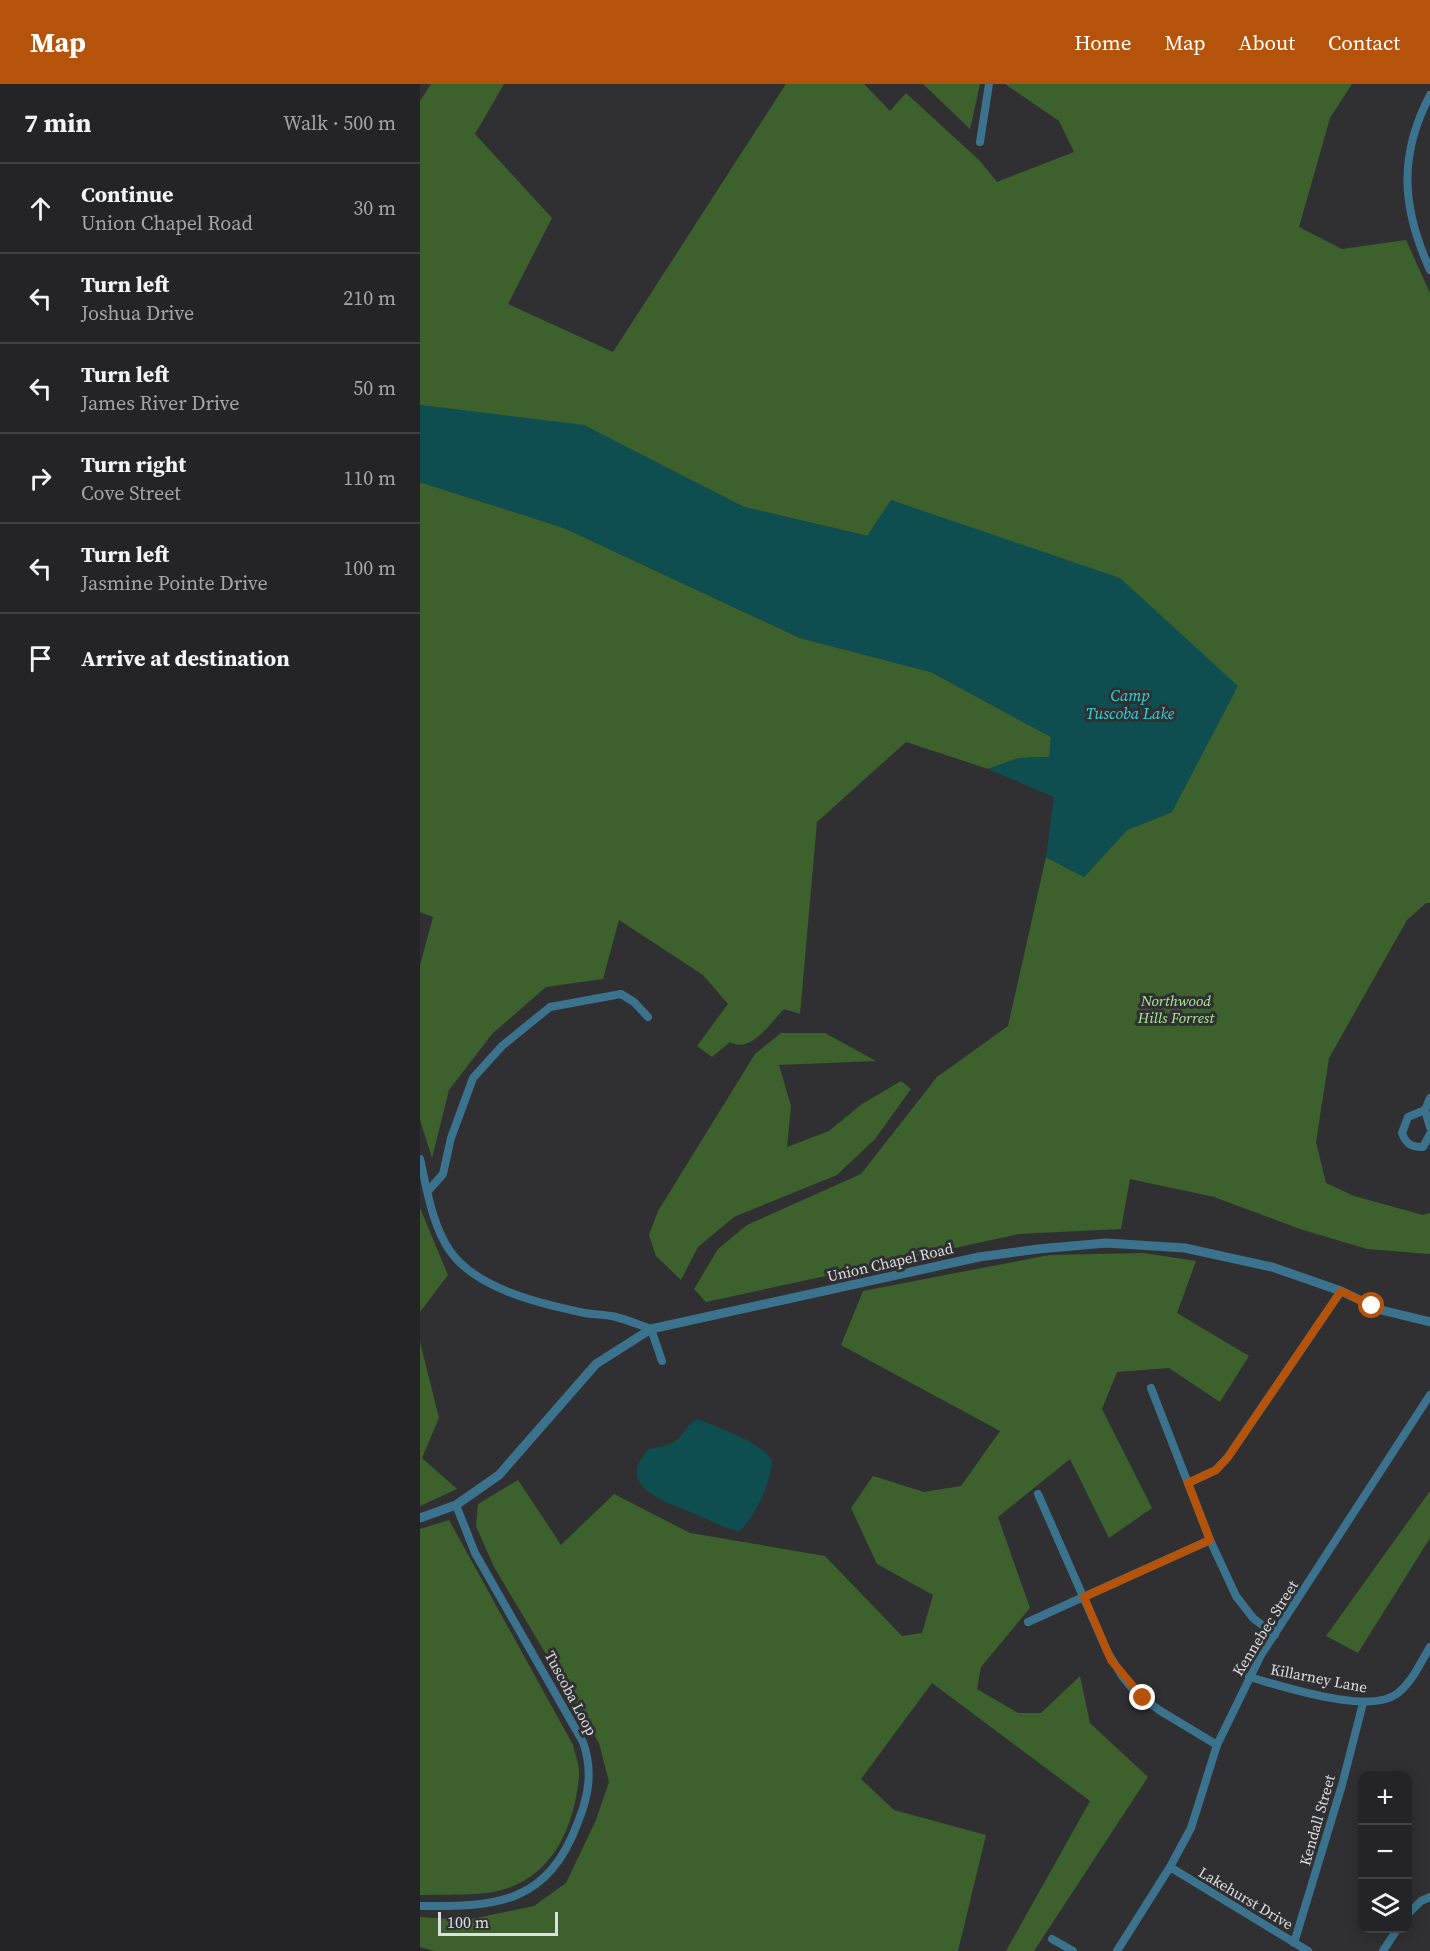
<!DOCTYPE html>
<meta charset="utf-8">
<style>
body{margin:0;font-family:"Source Serif 4",serif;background:#303032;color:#f1f3f6}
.controls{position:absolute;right:18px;bottom:18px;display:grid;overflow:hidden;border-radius:12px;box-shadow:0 3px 15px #0003}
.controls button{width:54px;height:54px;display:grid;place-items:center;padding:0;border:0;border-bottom:2px solid #414143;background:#242426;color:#f1f3f6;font:30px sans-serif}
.scale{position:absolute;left:18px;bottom:15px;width:120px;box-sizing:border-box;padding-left:6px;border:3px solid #dddedf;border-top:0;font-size:16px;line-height:21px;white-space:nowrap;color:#dddedf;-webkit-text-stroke:4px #303033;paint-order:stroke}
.stop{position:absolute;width:18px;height:18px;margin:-14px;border:4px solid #b45309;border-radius:50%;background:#fff}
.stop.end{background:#b45309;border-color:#fff;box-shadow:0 2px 6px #0008}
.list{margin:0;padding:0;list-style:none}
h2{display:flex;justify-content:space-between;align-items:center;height:78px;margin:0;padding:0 24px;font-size:26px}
h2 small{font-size:20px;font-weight:400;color:#a3a4a7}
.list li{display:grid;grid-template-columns:39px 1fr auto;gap:18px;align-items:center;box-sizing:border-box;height:90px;padding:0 24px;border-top:2px solid #414143}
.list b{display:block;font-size:22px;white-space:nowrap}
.list p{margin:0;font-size:20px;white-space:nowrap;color:#a3a4a7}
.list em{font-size:20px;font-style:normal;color:#a3a4a7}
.icon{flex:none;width:33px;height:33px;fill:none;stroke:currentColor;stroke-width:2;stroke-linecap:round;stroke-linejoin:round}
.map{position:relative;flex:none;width:1010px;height:1867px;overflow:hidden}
header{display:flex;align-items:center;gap:36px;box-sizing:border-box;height:84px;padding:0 30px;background:#b45309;color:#fff}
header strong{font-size:28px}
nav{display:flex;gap:33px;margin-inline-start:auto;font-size:21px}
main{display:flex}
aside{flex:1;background:#242426}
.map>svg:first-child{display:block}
.green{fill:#3c612d}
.water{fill:#0f4e50}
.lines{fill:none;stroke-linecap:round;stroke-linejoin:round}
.minor{stroke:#3b738e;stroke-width:8}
.tertiary{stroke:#3b738e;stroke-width:9}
.route{stroke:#b45309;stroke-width:8}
.labels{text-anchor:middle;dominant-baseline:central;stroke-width:6;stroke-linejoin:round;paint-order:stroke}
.park-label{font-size:15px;font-style:italic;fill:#adeb95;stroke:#303033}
.street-label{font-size:15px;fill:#dddedf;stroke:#303033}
.water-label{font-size:16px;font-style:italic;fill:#2bd8de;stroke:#303033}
</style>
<header>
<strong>Map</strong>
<nav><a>Home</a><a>Map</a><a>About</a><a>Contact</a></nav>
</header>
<main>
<aside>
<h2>7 min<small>Walk · 500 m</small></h2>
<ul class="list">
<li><svg class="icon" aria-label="ahead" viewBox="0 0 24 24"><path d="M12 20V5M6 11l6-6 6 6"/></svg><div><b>Continue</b><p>Union Chapel Road</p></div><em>30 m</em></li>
<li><svg class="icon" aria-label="left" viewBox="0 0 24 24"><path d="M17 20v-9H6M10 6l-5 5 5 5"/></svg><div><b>Turn left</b><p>Joshua Drive</p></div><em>210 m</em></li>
<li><svg class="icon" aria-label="left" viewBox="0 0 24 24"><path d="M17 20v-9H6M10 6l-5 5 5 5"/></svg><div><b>Turn left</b><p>James River Drive</p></div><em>50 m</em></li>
<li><svg class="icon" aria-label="right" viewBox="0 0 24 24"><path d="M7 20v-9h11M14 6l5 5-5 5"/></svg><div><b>Turn right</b><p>Cove Street</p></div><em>110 m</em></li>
<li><svg class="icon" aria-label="left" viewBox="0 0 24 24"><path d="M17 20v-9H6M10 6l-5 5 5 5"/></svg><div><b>Turn left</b><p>Jasmine Pointe Drive</p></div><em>100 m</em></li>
<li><svg class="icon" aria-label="arrive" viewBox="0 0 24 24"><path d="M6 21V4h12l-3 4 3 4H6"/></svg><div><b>Arrive at destination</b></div></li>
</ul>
</aside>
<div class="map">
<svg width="1010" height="1867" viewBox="0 0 1010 1867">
<rect width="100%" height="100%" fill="#303033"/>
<path class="green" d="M11 0H84L55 50 132 134 88 220 193 268 366 0H444L470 27 486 9 560 77 577 98 654 68 639 37 585 0H932L910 34 879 143 922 165 986 156 1010 209V819H1006L987 836 909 974 896 1058 906 1099 934 1112 1003 1131 1010 1129V1170L947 1165 880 1145 794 1113 710 1095 701 1145 599 1150 286 1218 274 1205 298 1165 327 1141 441 1090 517 993 588 942 626 773 664 793 707 746 752 728 448 452 324 423 164 342 0 321V17Z
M503 0H560L550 45Z
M0 398 144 444 380 554 511 588 631 653 630 673 599 674 568 685 486 658 397 738 380 930 364 925C351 938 331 970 310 958L292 973 277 962 308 920 283 891 199 836 183 895 126 903 72 950 29 1006 12 1074 0 1036V881L13 833 0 828Z
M361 949H405L456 977 359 981 371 1022 367 1063 409 1047 442 1020 481 997 491 1005 455 1055 417 1091 314 1133 278 1163 261 1196 236 1172 229 1151 238 1127 335 970Z
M0 1124 28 1191 0 1228Z
M724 1169 776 1177 757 1229 829 1272 800 1318 749 1284 697 1288 682 1325 732 1424 689 1454 650 1375 578 1433 610 1524 561 1583 557 1605 598 1629H621L660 1592 670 1639 728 1693 614 1867H586L670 1717 512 1599 441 1695 474 1726 566 1751 538 1867H14L0 1863V1833L47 1836 114 1822 146 1799 176 1736 189 1698 179 1659 74 1483 56 1442 58 1420 98 1396 141 1461 194 1410 270 1449 405 1472 482 1552 502 1549 513 1511 457 1480 431 1424 453 1392 504 1408 541 1402 580 1347 421 1261 443 1207 629 1171Z
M0 1258 19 1334 2 1374 37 1405 0 1422Z
M1010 1407V1454L938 1569 906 1552Z
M29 1436 153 1661C155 1670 160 1682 159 1692 154 1746 131 1797 73 1808 50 1812 24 1810 0 1811V1445Z"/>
<path class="water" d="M0 321 164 341 324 423 447 452 471 416 700 494 818 602 752 728 707 746 664 793 626 773 634 713 568 685 599 674 629 673 631 653 511 588 380 554 144 444 0 398Z
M278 1335C296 1343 344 1359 352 1377 352 1395 334 1437 319 1447 304 1445 289 1435 275 1430 247 1418 193 1403 229 1365 240 1362 253 1362 261 1352 267 1344 268 1340 278 1335Z"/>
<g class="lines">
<path class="minor" d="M1010 11C978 72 982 124 1010 186
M560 58 569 0
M1005 1026 1010 1014
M1010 1043 1005 1026 988 1033 982 1049C986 1060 991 1063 1003 1063L1010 1050
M0 1075C7 1105 12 1141 30 1167 56 1204 117 1219 160 1228 172 1231 184 1230 196 1233 208 1236 219 1241 231 1245L242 1277
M8 1107 23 1090 31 1054 53 994 82 962 130 923 201 910 214 918 228 933
M731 1304 790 1456 816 1512 833 1534 855 1551
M768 1399 796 1386 808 1373 921 1207
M618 1410 687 1567 702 1592 715 1608 739 1626 797 1661
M608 1538 790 1456
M829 1593C862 1602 950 1632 978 1609 993 1597 1000 1579 1010 1563
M750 1783 888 1867
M0 1822C79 1823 128 1819 158 1738 169 1711 173 1686 163 1658L55 1469 36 1421
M988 1830 1001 1817 1010 1813
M632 1855 653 1867
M874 1859 922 1701 943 1619
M697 1867 750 1783 771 1744 797 1661 841 1571 1010 1311
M963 1867 978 1844"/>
<path class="tertiary" d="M0 1434 36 1421 79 1391 176 1280 231 1245 559 1173 618 1165 686 1159 765 1164 852 1183 921 1207 961 1226 1010 1238"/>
</g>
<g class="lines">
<path class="route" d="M723 1614 691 1576 664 1513 790 1456 768 1399 796 1386 808 1373 921 1207 952 1222"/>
</g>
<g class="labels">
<g class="park-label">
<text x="756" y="916">Northwood<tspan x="756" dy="17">Hills Forrest</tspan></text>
</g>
<g class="street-label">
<text transform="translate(470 1178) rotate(-13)">Union Chapel Road</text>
<text transform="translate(845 1544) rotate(-58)">Kennebec Street</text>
<text transform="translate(899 1594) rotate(11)">Killarney Lane</text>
<text transform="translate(151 1609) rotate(62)">Tuscoba Loop</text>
<text transform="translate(897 1736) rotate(-74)">Kendall Street</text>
<text transform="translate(826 1814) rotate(31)">Lakehurst Drive</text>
</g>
<g class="water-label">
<text x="710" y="611">Camp<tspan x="710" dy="18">Tuscoba Lake</tspan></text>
</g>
</g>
</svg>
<div class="controls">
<button>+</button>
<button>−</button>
<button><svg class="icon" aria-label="layers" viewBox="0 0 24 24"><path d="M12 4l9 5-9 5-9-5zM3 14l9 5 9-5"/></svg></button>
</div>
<div class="scale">100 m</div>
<div class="stop" style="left:952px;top:1222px"></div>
<div class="stop end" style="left:723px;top:1614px"></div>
</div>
</main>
